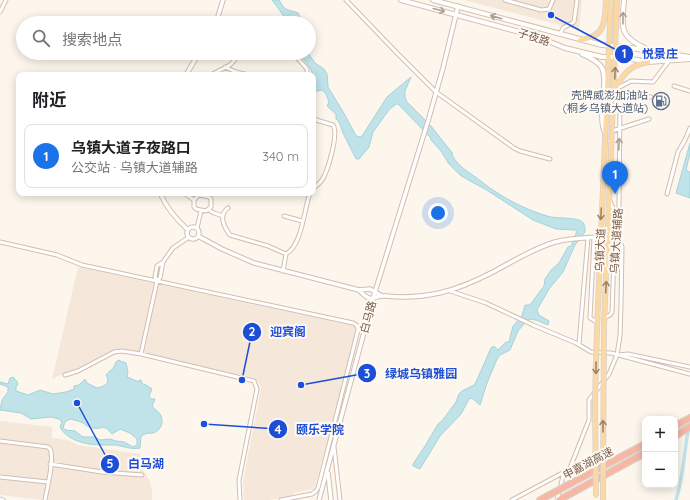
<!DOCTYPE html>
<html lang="zh">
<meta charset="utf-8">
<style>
body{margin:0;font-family:Quicksand,"Noto Sans SC",sans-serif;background:#f6f6f6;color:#202124}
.controls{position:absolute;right:12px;bottom:12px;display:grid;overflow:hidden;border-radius:8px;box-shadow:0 2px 10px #0003}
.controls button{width:36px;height:36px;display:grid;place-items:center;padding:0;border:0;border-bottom:1px solid #e0e0e0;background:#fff;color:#202124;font:20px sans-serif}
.you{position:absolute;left:438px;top:213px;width:14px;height:14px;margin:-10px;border:3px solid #fff;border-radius:50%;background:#1a73e8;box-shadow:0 0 0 6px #1a73e833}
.badge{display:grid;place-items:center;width:26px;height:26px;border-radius:50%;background:#1a73e8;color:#fff;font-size:13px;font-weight:700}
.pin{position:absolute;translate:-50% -33px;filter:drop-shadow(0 1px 2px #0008)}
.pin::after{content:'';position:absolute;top:21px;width:14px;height:12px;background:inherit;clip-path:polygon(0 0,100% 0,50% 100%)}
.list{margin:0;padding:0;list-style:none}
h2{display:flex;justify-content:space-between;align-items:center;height:52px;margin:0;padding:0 16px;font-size:17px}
h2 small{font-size:13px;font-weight:400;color:#757577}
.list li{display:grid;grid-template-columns:26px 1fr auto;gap:12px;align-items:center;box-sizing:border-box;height:64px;margin:0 8px 8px;padding:0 8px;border:1px solid #e0e0e0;border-radius:8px}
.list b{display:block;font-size:15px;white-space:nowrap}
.list p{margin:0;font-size:13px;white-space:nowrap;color:#757577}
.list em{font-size:13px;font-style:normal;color:#757577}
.icon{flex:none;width:22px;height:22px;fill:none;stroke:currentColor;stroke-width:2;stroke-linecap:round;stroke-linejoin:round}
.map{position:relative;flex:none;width:690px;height:500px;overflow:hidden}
.search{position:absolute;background:#fff;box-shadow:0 2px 10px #0003;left:16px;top:16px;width:300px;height:44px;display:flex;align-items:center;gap:10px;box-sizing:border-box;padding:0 14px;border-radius:22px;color:#757577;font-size:15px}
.panel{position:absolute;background:#fff;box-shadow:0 2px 10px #0003;left:16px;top:72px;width:300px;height:124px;border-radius:8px}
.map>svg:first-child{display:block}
.residential{fill:#f5e8da}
.water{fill:#bfe3e8;stroke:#a5d3da;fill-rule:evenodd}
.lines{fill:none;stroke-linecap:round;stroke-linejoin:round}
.canal{stroke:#bfe3e8;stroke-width:3.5}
.minor-casing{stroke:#d1beb0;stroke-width:5}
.tertiary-casing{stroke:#d1beb0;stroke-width:5.5}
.secondary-casing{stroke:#d6c0b0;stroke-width:6}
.primary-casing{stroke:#dad1cd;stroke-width:6}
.motorway-casing{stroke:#dad1cd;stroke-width:8}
.minor{stroke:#fff;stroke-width:3}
.tertiary{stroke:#fff;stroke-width:3.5}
.secondary{stroke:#fff;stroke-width:4}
.primary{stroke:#fbd9a5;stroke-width:4.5}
.motorway{stroke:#f7b7a3;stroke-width:5.5}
.primary-bridge-casing{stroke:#dad1cd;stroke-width:6;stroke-linecap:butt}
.motorway-bridge-casing{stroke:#dad1cd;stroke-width:8;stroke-linecap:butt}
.primary-bridge{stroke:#fbd9a5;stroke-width:4.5}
.motorway-bridge{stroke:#f7b7a3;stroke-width:5.5}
.oneway{stroke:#af9d94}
.oneway2{stroke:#a18267}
.labels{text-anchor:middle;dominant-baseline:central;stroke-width:4;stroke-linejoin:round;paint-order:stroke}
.street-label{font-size:11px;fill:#7a5c4d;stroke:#fffaf3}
.service-label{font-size:11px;fill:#4e5e75;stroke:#fffaf3;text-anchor:end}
.leader{fill:none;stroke:#1d4ed8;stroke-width:1.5}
.callout-dot{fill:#1d4ed8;stroke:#fffaf3;stroke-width:1.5}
.mark-label{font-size:12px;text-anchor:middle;font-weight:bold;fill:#fff}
.callout-label{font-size:12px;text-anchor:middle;font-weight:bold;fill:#1d4ed8;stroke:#fffaf3;stroke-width:4;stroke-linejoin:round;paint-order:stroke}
</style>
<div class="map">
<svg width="690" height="500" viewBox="0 0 690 500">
<rect width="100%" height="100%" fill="#fdf6ec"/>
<path class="residential" d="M464 0H582L579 30Z
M78 267 355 326 356 329 335 413 315 486 313 489 294 493 293 495 270 500H244L243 481 261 388 258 381 254 378 122 349 111 351 74 370 62 374 52 379Z
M0 421 52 427V438L68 440 78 445 140 454 142 469 149 479 152 489V500H41L0 495Z"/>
<path class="water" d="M272 0H279C286 12 287 9 298 13L300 17 299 23H287L286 19Z
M299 53H308L315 63 324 69 327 74 328 87 345 115 355 134 358 137 362 136 387 97 411 77 405 91V97L407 102 431 126 453 154 452 155C459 168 471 173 482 182 501 197 524 209 547 216 556 219 575 217 581 221 585 223 585 228 585 232L575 245 563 272 549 289 537 310 539 315 549 321 548 325 536 320 528 319 518 331 510 350 500 355 497 359 487 383 480 405 472 398 469 399 461 414 440 436 420 469 413 466V464L425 446 438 424 442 421 456 402 459 394 462 391 474 385 476 382 491 348 494 346 498 350 506 342H509L513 326 522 316 525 305H530L544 286 545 279 551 270 559 263 568 247 571 246 577 231 575 230 556 229 533 220 485 189 470 181 460 175 449 164 441 151 431 140 430 137 398 104H396L389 110 373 132 369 147 359 159H356L343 133 339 122 336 119V114L327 106 329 102 326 94 322 90 313 92 314 82 311 69Z
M690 143V153L686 170 690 172V198L676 193Z
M118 360 126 363C127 368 129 372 127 377L139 382V380L142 381 141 383 148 386 152 389 149 396 151 399H155L152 406C155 410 160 412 161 416 165 426 157 435 147 433L141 436 140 448C131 450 124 446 115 445 111 445 107 445 102 445 88 445 67 441 60 427L62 422 59 419 51 417 31 419 21 413 0 410 2 400 8 392V387L0 384V382L8 384 10 378 13 377 16 380 18 384 16 387V391L28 395 40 390 53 394 66 392 74 389V386L79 385 85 379 87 383 97 388C105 386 111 384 106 375 110 370 114 369 116 362ZM70 419C74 420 79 421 83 423 86 425 88 427 92 428 102 430 103 423 112 434L120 429 130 433 137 439V445L133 447 124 442 116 441 110 439 100 440 95 437H83L75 431 66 430 63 428 65 422Z"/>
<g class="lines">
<path class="canal" d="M676 500C684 475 684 448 690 422"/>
<g class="minor-casing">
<path id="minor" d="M346 0 396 52 436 92 514 148 520 151 550 159
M505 0 541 10 549 9 553 0
M0 12 6 0
M560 34 563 28 574 22 577 0
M293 53 307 69V75
M225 67 236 72 248 75
M211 75 230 65 241 53
M674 86 690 91
M614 90 631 81 653 82 668 62
M614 90 624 95 651 97
M313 119 333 125C339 133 328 171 322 180 320 183 316 186 313 189
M612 131 649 119
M184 193 194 200
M667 194 678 152 685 140 690 128
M199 195 209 197 211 199V207L206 211 196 209 194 207V200Z
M610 201 616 216
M228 208C218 215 224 227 230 235L268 246 286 254C302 246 304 209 310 193
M209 210 214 213 223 216
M284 216 302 221
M197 228 201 211
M594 238 590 318 597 322
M0 242 57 255 82 265 353 323C357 325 358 326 358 330L318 488 316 491 312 494 281 500
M283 271 286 254
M157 281 155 277 157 266 163 262 173 248 189 237
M450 291 486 303 533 325 576 343 591 352 611 353 690 374
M604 318 610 315 612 312 615 229 619 208 620 100 614 90
M579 344 588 238
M141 354 157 281 160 278 163 262
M619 355 628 354 690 367
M65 375 78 371 114 352 122 351 141 354 254 381 257 389 239 480 240 500
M0 441 48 447 50 449C55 459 47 488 45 500
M334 447 340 500
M50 464 102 472 142 475
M0 477 48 482
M0 499 3 500
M512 500 568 470 570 468 589 420V400L609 374 617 355 620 336 621 306 622 247 621 244 615 240
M557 500 563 476V473"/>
</g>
<g class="tertiary-casing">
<path id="tertiary" d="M216 23 223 0
M186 75 199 53
M160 193C166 207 176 219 188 230
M187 233a6 6 0 1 1 12 0a6 6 0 1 1-12 0Z
M198 236 222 249 254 263 359 290 370 289 382 296
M359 290C373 305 371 295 386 296 426 300 456 291 491 273 512 262 532 249 555 242 570 238 585 238 600 237
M328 473 331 500
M319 500 374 295 428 121 443 68 458 6"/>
</g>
<g class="secondary-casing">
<path id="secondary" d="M401 0 538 37 565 48 602 57H621L648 62 690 59
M433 0 602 45 632 48 690 57
M624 0C622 26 618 36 645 48
M582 54C589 57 598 61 602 68 609 82 597 115 605 133"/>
</g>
<g class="primary-casing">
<path id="primary" d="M580 40C606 37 605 21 606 0
M614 90C624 74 628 66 648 62
M604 326 617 0
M597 329 611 0
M603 493V500"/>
</g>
<g class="motorway-casing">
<path id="motorway" d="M675 426 690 418
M675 436 690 427
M566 486 645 444
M540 500 555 492
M559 500 645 453"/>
</g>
<use href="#minor" class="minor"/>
<use href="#tertiary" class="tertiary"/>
<use href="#secondary" class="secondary"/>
<use href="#primary" class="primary"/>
<use href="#motorway" class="motorway"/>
<g class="primary-bridge-casing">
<path id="primary-bridge" d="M603 493 604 326
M596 496 595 400 597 329"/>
</g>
<g class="motorway-bridge-casing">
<path id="motorway-bridge" d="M555 492 566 486"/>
</g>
<use href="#primary-bridge" class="primary-bridge"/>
<use href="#motorway-bridge" class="motorway-bridge"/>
</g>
<defs><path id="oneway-shaft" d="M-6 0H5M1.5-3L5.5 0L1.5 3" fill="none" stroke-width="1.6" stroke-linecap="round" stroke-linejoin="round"/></defs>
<g class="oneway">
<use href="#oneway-shaft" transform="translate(439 10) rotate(15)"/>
<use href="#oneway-shaft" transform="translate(496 17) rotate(-164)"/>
<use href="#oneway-shaft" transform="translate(623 18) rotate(-89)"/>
<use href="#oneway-shaft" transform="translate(619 144) rotate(-88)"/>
</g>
<g class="oneway2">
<use href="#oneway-shaft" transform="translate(615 73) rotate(-88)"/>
<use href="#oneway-shaft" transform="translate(601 214) rotate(93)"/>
<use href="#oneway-shaft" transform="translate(606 287) rotate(-87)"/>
<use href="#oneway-shaft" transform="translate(596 368) rotate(91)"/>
<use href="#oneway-shaft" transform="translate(603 426) rotate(-90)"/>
</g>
<defs>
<g id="fuel-ring" transform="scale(0.9)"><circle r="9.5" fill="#fffaf3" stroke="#5c6f8a" stroke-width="1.5"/><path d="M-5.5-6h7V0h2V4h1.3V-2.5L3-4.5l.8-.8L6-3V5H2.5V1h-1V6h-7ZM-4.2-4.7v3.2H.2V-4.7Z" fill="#5c6f8a"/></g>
</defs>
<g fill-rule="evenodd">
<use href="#fuel-ring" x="661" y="101"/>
</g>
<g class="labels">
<g class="street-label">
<text transform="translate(534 37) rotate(18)">子夜路</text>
<text transform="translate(616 241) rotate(-86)">乌镇大道辅路</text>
<text transform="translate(600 250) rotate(-88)">乌镇大道</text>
<text transform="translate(368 317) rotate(-75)">白马路</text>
<text transform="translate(588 463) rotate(-28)">申嘉湖高速</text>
</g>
<g class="service-label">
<text x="648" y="95">壳牌威澎加油站<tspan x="648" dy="13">(桐乡乌镇大道站)</tspan></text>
</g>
</g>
<path class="leader" d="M551 15L624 54M242 380L252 332M301 385L367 373M204 424L278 429M77 403L110 464"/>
<g class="callout-dot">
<circle cx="551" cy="15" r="4"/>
<circle cx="242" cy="380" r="4"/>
<circle cx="301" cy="385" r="4"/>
<circle cx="204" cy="424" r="4"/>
<circle cx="77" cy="403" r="4"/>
<circle cx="624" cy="54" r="10"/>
<circle cx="252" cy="332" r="10"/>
<circle cx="367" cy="373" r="10"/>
<circle cx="278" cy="429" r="10"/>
<circle cx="110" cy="464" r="10"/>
</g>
<g class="mark-label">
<text x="624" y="58">1</text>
<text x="252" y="336">2</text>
<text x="367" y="378">3</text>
<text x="278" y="434">4</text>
<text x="110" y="468">5</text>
</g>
<g class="callout-label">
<text x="660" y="58">悦景庄</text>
<text x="288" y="336">迎宾阁</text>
<text x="421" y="378">绿城乌镇雅园</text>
<text x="320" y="434">颐乐学院</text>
<text x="146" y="468">白马湖</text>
</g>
</svg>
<div class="controls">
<button>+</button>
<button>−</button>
</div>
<div class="you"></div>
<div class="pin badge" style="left:615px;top:194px">1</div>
<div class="search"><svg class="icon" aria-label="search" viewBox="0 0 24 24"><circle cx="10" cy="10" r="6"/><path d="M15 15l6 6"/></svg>搜索地点</div>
<section class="panel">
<h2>附近<small></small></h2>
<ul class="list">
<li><span class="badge">1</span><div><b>乌镇大道子夜路口</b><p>公交站 · 乌镇大道辅路</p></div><em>340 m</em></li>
</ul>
</section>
</div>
